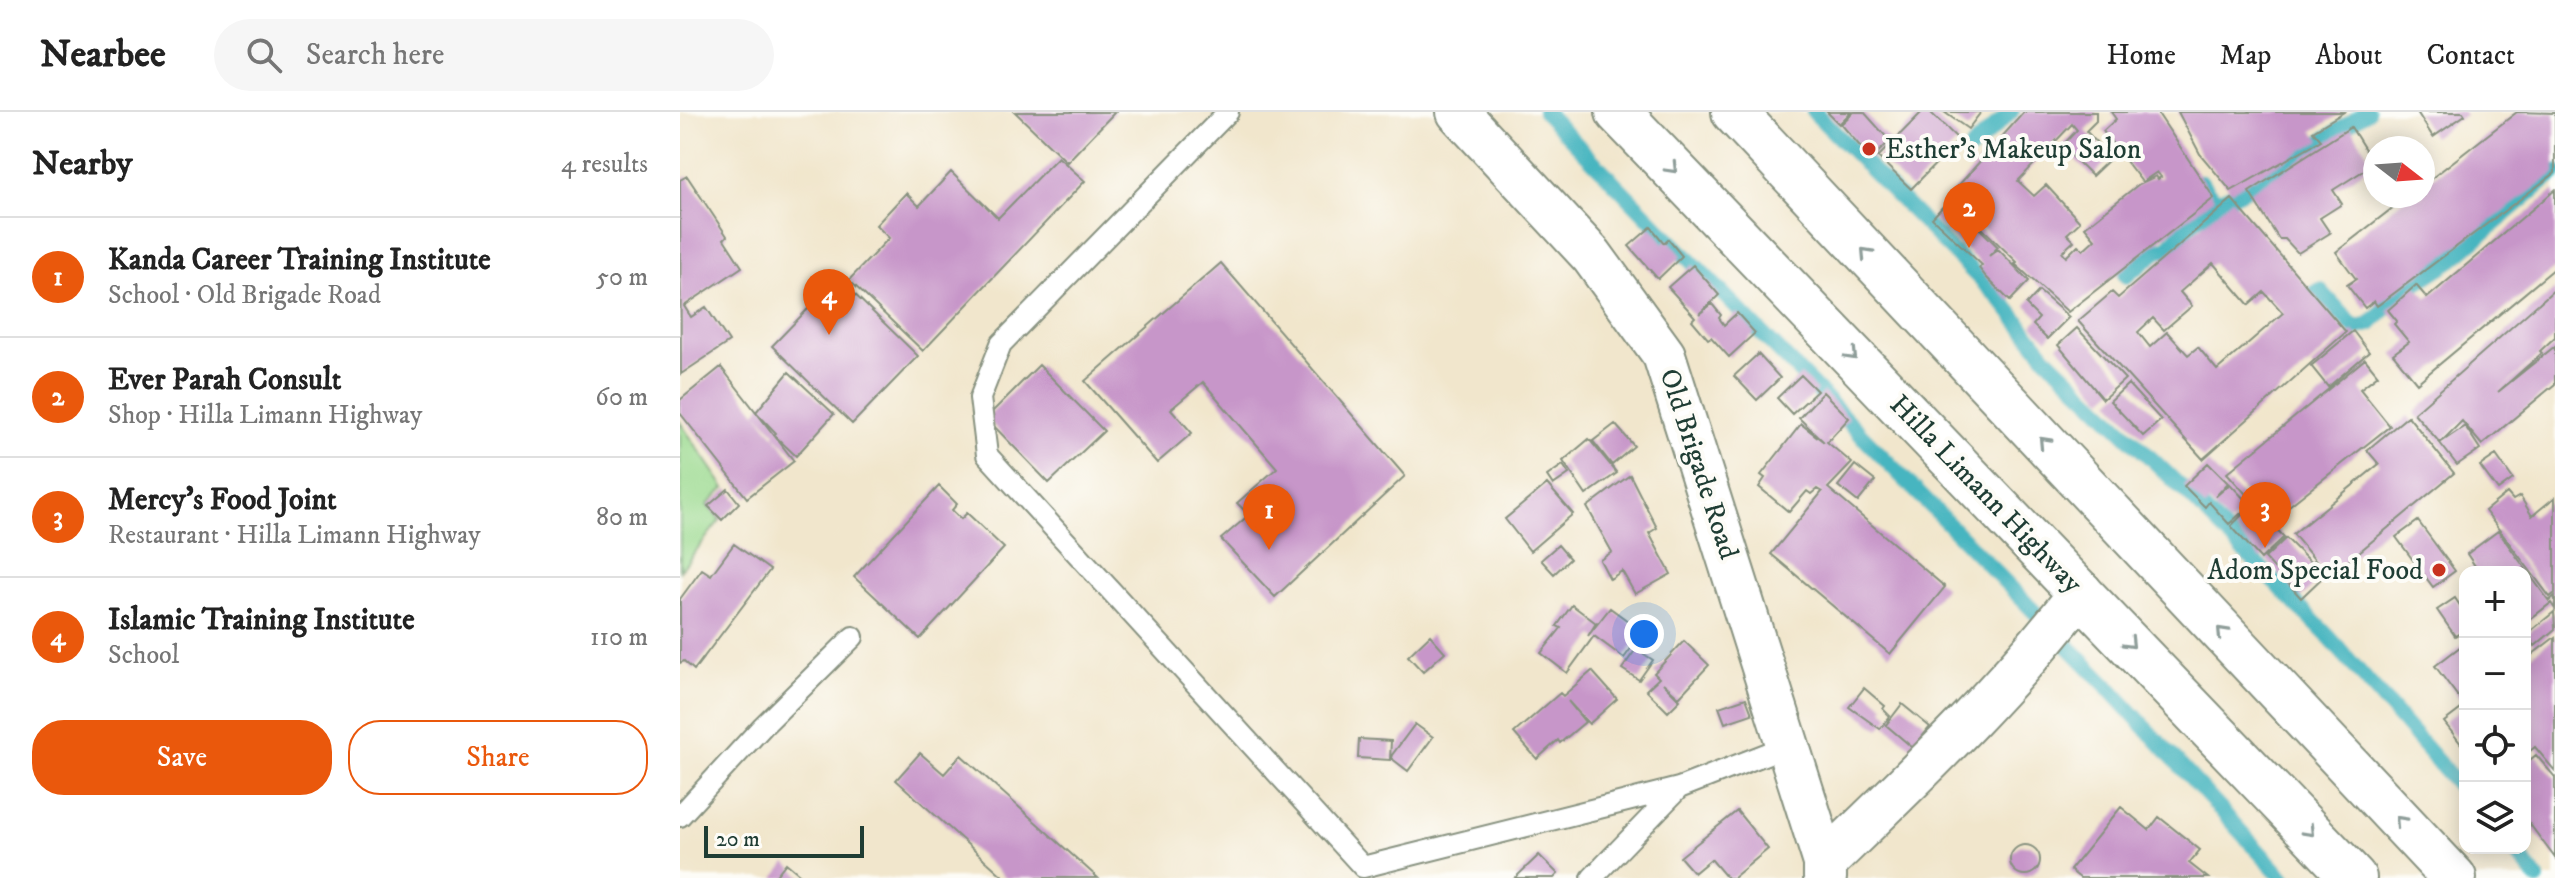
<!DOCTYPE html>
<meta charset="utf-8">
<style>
body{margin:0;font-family:"IM FELL DW Pica",serif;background:#f6f6f6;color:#222}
.controls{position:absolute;right:24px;bottom:24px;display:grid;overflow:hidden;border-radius:16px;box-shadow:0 4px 20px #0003}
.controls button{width:72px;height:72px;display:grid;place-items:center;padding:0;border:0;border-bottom:2px solid #e0e0e0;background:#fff;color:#222;font:40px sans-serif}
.compass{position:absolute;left:1683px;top:24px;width:72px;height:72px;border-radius:50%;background:#fff;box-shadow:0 4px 20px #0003;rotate:107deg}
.scale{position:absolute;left:24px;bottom:20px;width:160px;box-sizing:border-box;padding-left:8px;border:4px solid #1f3d34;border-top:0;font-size:22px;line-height:28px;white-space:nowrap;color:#1f3d34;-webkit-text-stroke:6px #fdfcf7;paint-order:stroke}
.you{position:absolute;left:964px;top:522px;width:28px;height:28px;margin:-20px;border:6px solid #fff;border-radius:50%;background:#1a73e8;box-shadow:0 0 0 12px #1a73e833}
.badge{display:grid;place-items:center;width:52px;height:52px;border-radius:50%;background:#ea580c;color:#fff;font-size:26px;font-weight:700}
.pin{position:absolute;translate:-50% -66px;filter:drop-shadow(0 2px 4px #0008)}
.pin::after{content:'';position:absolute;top:42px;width:28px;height:24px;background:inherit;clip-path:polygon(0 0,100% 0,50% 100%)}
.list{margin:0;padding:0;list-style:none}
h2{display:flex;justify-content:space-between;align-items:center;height:104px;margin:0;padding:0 32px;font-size:34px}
h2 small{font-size:26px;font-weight:400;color:#767676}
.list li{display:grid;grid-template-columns:52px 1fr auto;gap:24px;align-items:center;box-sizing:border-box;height:120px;padding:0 32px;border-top:2px solid #e0e0e0}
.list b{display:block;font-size:30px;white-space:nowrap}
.list p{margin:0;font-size:26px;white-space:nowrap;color:#767676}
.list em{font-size:26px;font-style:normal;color:#767676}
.actions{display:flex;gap:16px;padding:24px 32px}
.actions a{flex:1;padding:18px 0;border:2px solid #ea580c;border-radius:32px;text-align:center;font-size:28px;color:#ea580c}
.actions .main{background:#ea580c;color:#fff}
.icon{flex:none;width:44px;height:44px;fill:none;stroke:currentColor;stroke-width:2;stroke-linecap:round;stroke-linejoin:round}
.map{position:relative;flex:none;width:1875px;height:766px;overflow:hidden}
header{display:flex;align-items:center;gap:48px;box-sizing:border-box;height:112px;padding:0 40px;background:#fff;border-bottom:2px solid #e0e0e0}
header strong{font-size:38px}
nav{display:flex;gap:44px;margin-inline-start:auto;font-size:28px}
.search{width:560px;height:72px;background:#f6f6f6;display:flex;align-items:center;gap:20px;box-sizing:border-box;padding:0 28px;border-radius:44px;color:#767676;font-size:30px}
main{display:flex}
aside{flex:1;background:#fff}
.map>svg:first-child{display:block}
.green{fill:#9bda90;stroke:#5d8c62;stroke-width:2}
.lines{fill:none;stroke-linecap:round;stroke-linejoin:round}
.stream{stroke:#46b5c0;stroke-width:16}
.building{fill:#c796c9;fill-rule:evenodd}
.lane-casing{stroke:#889280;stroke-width:24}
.street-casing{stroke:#889280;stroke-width:46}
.secondary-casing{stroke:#889280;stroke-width:48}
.lane{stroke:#fff;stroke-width:20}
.street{stroke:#fff;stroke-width:42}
.secondary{stroke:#fff;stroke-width:44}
.oneway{stroke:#8f9e9a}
.poi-dot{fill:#c8321e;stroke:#fdfcf7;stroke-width:3}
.labels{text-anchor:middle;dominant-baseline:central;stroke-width:8;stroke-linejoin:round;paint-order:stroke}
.poi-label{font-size:28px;fill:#1f3d34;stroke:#fdfcf7;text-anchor:start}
.street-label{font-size:28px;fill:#1f3d34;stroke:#fdfcf7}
</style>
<header>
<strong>Nearbee</strong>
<div class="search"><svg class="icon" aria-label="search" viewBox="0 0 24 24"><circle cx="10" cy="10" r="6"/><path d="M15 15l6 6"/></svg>Search here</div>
<nav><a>Home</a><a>Map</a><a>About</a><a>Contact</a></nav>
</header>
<main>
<aside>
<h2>Nearby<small>4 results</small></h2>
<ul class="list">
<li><span class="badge">1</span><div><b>Kanda Career Training Institute</b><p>School · Old Brigade Road</p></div><em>50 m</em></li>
<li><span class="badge">2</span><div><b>Ever Parah Consult</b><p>Shop · Hilla Limann Highway</p></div><em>60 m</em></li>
<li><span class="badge">3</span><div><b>Mercy's Food Joint</b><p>Restaurant · Hilla Limann Highway</p></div><em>80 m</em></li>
<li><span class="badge">4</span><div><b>Islamic Training Institute</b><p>School</p></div><em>110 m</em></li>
</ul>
<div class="actions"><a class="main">Save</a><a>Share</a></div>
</aside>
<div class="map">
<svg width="1875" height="766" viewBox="0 0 1875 766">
<rect width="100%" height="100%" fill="#fdfcf7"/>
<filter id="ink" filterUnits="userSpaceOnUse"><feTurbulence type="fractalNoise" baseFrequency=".0125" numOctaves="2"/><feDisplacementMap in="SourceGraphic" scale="16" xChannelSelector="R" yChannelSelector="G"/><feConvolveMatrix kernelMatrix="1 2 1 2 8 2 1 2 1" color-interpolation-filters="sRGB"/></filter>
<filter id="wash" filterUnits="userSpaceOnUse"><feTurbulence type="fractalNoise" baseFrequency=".006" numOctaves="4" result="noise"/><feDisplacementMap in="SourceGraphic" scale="32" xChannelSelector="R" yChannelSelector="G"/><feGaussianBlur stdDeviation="1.8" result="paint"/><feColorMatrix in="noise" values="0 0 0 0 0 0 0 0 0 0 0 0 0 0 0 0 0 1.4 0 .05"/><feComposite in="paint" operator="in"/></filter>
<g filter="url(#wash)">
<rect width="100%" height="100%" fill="#f1e6cc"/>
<path class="green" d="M0 310 45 376 27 393 40 408 0 459Z"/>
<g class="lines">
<path class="stream" d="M865 0 1430 577 1603 766
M1134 0 1322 189 1367 246 1508 382 1648 524 1785 681
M1292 36 1331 0
M1521 70C1526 77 1530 86 1539 87 1560 88 1662 15 1687 0
M1446 164 1477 139 1488 135 1514 108 1550 86
M1630 184 1640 178 1675 216 1690 212 1723 179 1773 147 1875 60
M1832 736 1857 766"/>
</g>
<g id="blocks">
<path class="building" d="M335 0H435L387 50Z
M1147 0H1171L1159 12Z
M1174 0H1184L1210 29 1191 47 1161 12Z
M1242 0H1250L1279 28 1231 77 1198 45Z
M1264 0H1301L1288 17Z
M1344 0H1416V9L1406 19 1431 46 1412 64 1382 34 1397 18 1392 12 1338 69 1354 84 1366 73 1400 110 1387 122 1394 129 1382 140 1386 145 1398 133 1403 138 1415 127 1405 115 1459 72 1476 64 1478 67 1481 65 1477 60 1462 70 1423 19 1436 7 1431 0H1477L1534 86 1388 200 1335 152 1337 150 1269 84Z
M1498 0H1664L1633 19 1641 28 1551 79 1520 42Z
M1737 0H1783L1785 3 1753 25Z
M1837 0 1875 1V61L1697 194 1694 189 1685 196 1667 173 1676 167 1656 140 1728 84H1743V73Z
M1671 15 1694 52 1653 78 1662 92 1640 106 1650 121 1618 141 1605 127H1599L1569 80Z
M378 45 405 69 243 239 169 168 209 126 196 113 226 81 239 94 271 60 318 106Z
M7 64 47 124 44 127 62 155 4 194 11 205 26 195 49 230 1 262 0 68Z
M1875 78V156L1737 271 1713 242 1729 230 1714 212 1717 209 1708 198 1736 173 1747 186Z
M1270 87 1318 135 1309 144 1318 137 1349 169 1330 189 1306 165 1299 156 1302 153 1252 106Z
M1552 87 1666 220 1523 347 1398 209 1432 180 1438 186ZM1533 151 1569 193 1584 180 1603 201 1537 258 1518 235 1508 243 1487 220 1470 235 1458 220 1473 206 1484 218 1512 194 1500 180Z
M971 115 984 131 988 127 1002 144 978 167 949 134Z
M541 151 725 364 595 485 541 427 569 403 557 391 597 356 523 270 491 297 512 321 477 351 405 269Z
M1013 153 1039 183 1019 202 1032 192 1041 203 1039 206 1044 213 1057 201 1075 221 1049 245 1031 225 1028 227 1012 208 1015 205 988 175Z
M158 166 238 244 172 312 92 234Z
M1875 177V225L1860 239 1862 241 1818 280 1875 234V272L1802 333 1782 309 1760 331 1734 301Z
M1359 179 1389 205 1367 227 1353 213 1359 206 1346 193Z
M1397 216 1445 267 1423 287 1378 233Z
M1673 219 1689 240 1648 275 1631 254Z
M1078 242 1100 266 1077 288 1054 264Z
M1685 247 1698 263 1680 277 1710 314 1590 409 1547 361Z
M359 253 424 319 369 371 306 306Z
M41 255 114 349 67 386 0 301V288Z
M109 260 154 302 116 344 94 323 96 321 76 300Z
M1121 263 1137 279 1112 302 1097 286Z
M1448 272 1481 308 1463 324 1430 289Z
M1143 280 1169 306 1147 330 1172 351 1148 376 1265 475 1210 542 1091 442 1142 380 1137 377 1131 382 1127 379 1109 400 1079 375 1085 366 1081 363 1121 312 1144 330 1119 306Z
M1728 304 1774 361 1649 465 1613 422 1699 352 1687 338Z
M935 312 954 334 932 353 913 329Z
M1785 314 1800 337 1777 353 1760 331Z
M909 327 937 361 906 383 883 349Z
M1816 343 1833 367 1818 378 1800 354Z
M1528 351 1548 371 1535 385 1550 372 1570 393 1549 412 1529 390 1525 395 1504 374Z
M883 353 889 362 873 373 867 364Z
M1175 353 1195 369 1178 390 1158 374Z
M950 363 977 416 969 421 991 462 955 482 942 459 930 467 920 448 932 440 907 395Z
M867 372 893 402 850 439 825 407Z
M259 374 277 392 272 398 281 407 287 401 324 436 240 527 174 465Z
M48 377 59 391 42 408 28 394Z
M1827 381 1833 388 1840 384 1852 404 1875 385V481L1870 485 1805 399Z
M1573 392 1604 425 1581 447 1551 414Z
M1738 409 1775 459 1753 475 1716 425Z
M1818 419 1869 489 1875 484V497L1871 491 1845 511V460H1792L1790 457 1795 454 1787 442Z
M1606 426 1644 464 1621 486 1585 446Z
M54 432 90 458 14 558 4 549 0 551V487L22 457 31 463Z
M878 433 890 447 874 462 861 448Z
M1775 486 1785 501V518L1775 524 1757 498Z
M892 493 916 511 908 524 930 496 963 520 944 546 914 524 887 561 861 541 878 520 881 516 877 514Z
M1874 500 1875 517 1855 534 1847 522Z
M750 523 765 540 743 560 728 544Z
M1875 525V659L1855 635 1845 643V548Z
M1004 529 1029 553 999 585 983 571 1000 588 988 600 966 578 979 566 974 561Z
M1785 531V594L1755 554Z
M956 537 973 548 959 568 942 557Z
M912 559 937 587 909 612 888 589 905 610 880 631 878 628 857 647 834 621 880 581 883 584Z
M1184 576 1205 594 1203 597 1210 604 1200 617 1169 595Z
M1066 586 1072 602 1045 611 1039 595Z
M1222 592 1250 615 1233 636 1206 613Z
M1785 594V637L1764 610Z
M735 612 753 625 728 659 711 646 712 643Z
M679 627 711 629 710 648 678 646Z
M240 641 264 662 281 643 418 766H325L216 668Z
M1856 643 1875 665V746L1849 711 1845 715V652Z
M1441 695 1469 718 1479 705 1520 738 1509 751 1528 766H1400L1390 758Z
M1057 699 1088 737 1053 766H1047L1031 747 1014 761 1000 745Z
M1330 748a15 15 0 1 1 30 0a15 15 0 1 1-30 0Z
M859 743 878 762 874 766H835Z
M106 751 124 766H94Z"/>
</g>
</g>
<g filter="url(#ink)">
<use href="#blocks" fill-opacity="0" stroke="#889280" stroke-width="2"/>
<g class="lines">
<g class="lane-casing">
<path id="lane" d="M548 0 321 232 300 286 307 343 683 755 999 676 1109 633
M0 704 83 614 173 525
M912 766 999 676"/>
</g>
<g class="street-casing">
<path id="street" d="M778 0 912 144 984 243 1145 751V766
M1145 751C1234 665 1326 578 1401 480"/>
</g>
<g class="secondary-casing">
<path id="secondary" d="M938 0 1674 766
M1054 0 1774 766"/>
</g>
<use href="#lane" class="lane"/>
<use href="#street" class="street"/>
<use href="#secondary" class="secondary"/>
</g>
<defs><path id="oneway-chevron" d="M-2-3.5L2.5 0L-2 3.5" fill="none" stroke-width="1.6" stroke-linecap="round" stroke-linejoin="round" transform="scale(2)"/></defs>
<g class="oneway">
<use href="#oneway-chevron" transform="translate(992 56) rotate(46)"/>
<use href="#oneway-chevron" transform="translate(1186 141) rotate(-133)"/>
<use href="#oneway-chevron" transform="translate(1172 243) rotate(46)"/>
<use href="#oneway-chevron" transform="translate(1364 330) rotate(-133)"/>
<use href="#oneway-chevron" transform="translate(1542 520) rotate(-133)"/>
<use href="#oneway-chevron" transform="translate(1450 531) rotate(46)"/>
<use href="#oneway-chevron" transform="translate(1720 709) rotate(-133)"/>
<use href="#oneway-chevron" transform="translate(1629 719) rotate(46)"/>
</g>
</g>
<g class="poi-dot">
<circle cx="1189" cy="37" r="8"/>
<circle cx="1759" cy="458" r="8"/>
</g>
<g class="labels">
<g class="poi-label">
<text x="1205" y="37">Esther's Makeup Salon</text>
<text x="1743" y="458" text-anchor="end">Adom Special Food</text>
</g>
<g class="street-label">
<text transform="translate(1019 352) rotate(72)">Old Brigade Road</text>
<text transform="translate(1306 382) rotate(46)">Hilla Limann Highway</text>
</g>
</g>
</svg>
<div class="controls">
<button>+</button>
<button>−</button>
<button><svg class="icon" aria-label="locate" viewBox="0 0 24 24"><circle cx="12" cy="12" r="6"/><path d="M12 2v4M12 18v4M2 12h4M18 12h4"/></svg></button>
<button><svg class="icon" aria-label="layers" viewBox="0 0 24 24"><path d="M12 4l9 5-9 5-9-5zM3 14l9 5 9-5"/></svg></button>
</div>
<svg class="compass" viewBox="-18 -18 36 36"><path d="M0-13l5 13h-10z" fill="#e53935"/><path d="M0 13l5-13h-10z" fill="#767676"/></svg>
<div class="scale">20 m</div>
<div class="you"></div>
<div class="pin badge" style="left:589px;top:438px">1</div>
<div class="pin badge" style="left:1289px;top:136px">2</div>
<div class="pin badge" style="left:1585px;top:436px">3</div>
<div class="pin badge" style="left:149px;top:223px">4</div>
</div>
</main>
